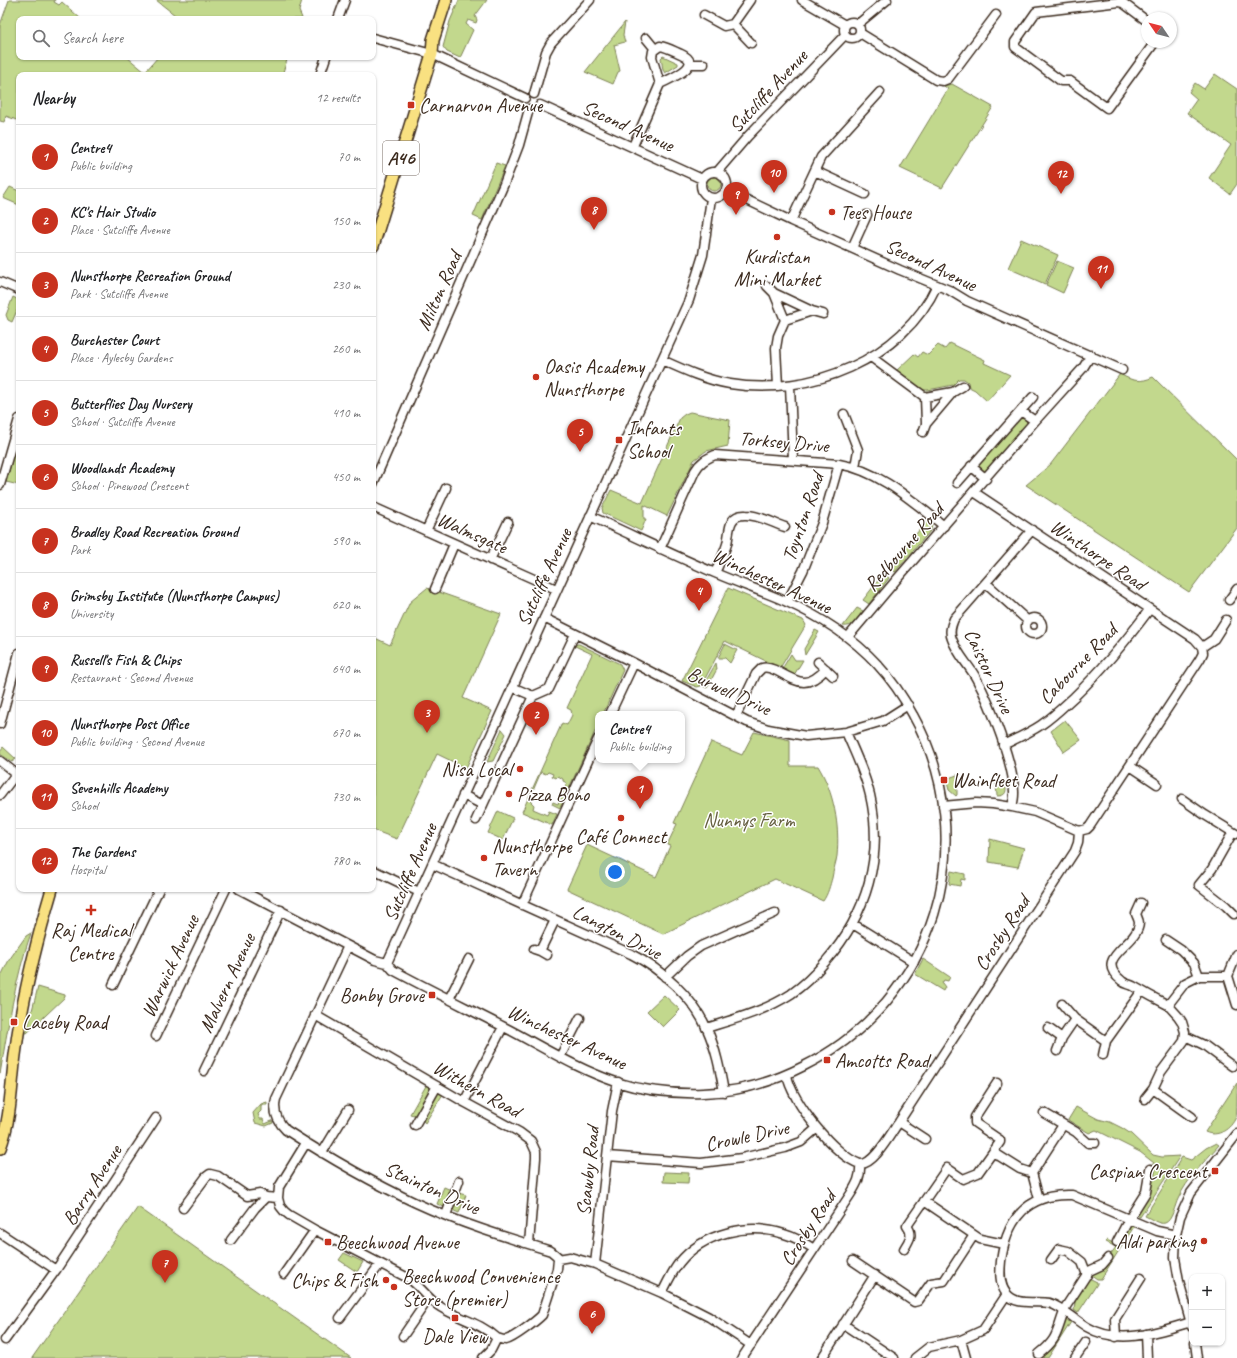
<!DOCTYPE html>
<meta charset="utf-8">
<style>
body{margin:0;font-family:Caveat,sans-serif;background:#f6f6f6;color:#202124}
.controls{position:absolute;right:12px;bottom:12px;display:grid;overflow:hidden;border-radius:8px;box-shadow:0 1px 3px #0004}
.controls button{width:36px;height:36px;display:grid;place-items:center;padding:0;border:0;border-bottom:1px solid #e0e0e0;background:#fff;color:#202124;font:20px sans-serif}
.compass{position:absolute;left:1141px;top:12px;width:36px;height:36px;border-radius:50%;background:#fff;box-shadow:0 1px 3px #0004;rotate:305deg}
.you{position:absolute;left:615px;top:872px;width:14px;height:14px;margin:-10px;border:3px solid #fff;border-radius:50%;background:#1a73e8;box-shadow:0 0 0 6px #1a73e833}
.badge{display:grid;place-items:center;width:26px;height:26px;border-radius:50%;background:#c8321e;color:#fff;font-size:13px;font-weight:700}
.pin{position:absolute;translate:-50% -33px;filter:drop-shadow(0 1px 2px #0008)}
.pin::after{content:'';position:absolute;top:21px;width:14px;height:12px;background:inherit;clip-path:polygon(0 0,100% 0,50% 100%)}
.popup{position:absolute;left:595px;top:711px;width:90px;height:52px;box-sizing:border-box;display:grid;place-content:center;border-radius:8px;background:#fff;filter:drop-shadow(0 1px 3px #0005);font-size:13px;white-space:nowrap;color:#757577}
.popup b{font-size:15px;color:#202124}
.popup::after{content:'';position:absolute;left:50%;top:100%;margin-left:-8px;border:8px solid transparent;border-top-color:#fff}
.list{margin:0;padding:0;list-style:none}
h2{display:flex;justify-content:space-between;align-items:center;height:52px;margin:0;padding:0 16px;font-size:17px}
h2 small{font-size:13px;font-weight:400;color:#757577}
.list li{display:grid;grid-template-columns:26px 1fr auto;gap:12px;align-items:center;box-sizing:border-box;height:64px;padding:0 16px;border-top:1px solid #e0e0e0}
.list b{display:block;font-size:15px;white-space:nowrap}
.list p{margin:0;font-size:13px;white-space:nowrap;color:#757577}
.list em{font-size:13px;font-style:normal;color:#757577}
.icon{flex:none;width:22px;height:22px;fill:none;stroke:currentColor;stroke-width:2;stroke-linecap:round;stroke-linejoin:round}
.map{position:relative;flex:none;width:1237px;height:1358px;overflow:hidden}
.search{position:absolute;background:#fff;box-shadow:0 1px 3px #0004;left:16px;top:16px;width:360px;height:44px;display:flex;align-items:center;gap:10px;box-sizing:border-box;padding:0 14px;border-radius:8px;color:#757577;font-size:15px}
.panel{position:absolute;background:#fff;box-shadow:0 1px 3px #0004;left:16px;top:72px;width:360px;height:820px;border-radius:8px}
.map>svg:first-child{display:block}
.green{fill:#c2d88d;stroke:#7e8156}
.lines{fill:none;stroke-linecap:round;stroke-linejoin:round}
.minor-casing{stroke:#3b2a1e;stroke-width:11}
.highway-casing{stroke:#3b2a1e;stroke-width:14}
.minor{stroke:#fff;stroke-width:8}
.highway{stroke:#f9e181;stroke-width:11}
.poi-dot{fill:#c8321e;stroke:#fff;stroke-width:1.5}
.labels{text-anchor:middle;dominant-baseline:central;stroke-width:3;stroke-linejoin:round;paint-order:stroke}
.shield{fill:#fff;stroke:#766a62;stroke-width:1}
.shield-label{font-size:19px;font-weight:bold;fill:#3b2a1e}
.street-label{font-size:20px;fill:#3b2a1e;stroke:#fff}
.poi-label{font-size:20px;fill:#3b2a1e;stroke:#fff;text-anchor:start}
.park-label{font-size:20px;fill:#645e3f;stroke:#fff}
</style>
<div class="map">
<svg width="1237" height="1358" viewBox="0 0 1237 1358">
<rect width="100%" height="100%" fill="#fff"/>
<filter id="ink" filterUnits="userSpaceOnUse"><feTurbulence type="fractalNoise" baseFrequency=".025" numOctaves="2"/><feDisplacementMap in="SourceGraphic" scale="8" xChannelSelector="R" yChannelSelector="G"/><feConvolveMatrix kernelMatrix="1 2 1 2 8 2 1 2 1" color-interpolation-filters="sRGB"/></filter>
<g filter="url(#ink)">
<path class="green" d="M9 0H55L54 2 59 5 62 2 81 19H19V57H127L145 72 158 57H288L282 75H19V121L6 116 4 122 0 121V25Z
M156 0H302L299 11 302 18 301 19H180Z
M459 0H487L475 16 477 20 476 23 468 20 466 24 473 30 460 58 447 52 443 47 450 21Z
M625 22 623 35 625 42 614 45 620 71 618 72 613 84 585 72Z
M663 56 678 63V65L665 73 663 70 661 58Z
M1215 74 1237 89V184L1230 194 1209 178 1231 145 1187 113 1197 99 1189 92 1195 83 1204 89Z
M952 84 993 107 942 188 900 168 948 89 944 86Z
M496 163 505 166 482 220 473 216Z
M707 184a7 7 0 1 1 14 0a7 7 0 1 1-14 0Z
M10 187 19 191V205L3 198Z
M1021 239 1058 255 1045 284 1008 268Z
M1057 261 1074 268 1063 293 1046 285Z
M13 297 19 300V308H18L12 322 8 320 6 315Z
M950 343 985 360 984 363 1010 375 987 401 975 390 969 387 968 382 964 379H959L953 385 928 390H922L896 371 914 354 918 357 922 352 928 355 938 345 945 349Z
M1120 374C1131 381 1141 383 1153 377L1237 460V528L1189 592 1026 485 1050 465Z
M690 412 730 420 728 446 706 451 694 460 667 516 644 505V519H646L641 531 603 513 602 508 611 490 642 503 680 418 685 414Z
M1021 417 1026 419 1027 425 985 472H983L977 467V465L1018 418Z
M16 445 19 446V485L6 482Z
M927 521 932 525 931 530 895 572 888 567Z
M884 573 889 578 869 604 863 600Z
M427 588 501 614 463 698 492 711 466 768 437 754 397 839 373 830V637L390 645 410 602Z
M728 588 803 620 806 625 780 668 725 641 701 686 697 687 682 681Z
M857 608 863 611C857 618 853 628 843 626Z
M815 630 819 632 805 655 804 649Z
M577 644H579L620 664 623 670 603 714H598V725L560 808 552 804 553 802 558 804 567 783 563 781V779L558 776 556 778 552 776 553 774 548 772 546 774 541 772 529 800 534 805 533 809 547 815 549 811 557 814 552 825 522 812 562 723 567 725 572 715 571 710 567 708 592 654 575 646Z
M725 644 737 650 730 663 725 658H718Z
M791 654 795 660H803L794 675 782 669Z
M716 663 717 669 707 688 703 686Z
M1065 720 1081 740 1064 752 1051 731Z
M502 729 506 734 493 761 487 762Z
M754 732 790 740V766H818C834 792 840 826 837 856 836 863 833 871 832 878 830 885 828 894 823 901L775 879 663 934 567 889 587 845 656 877 670 846 667 845 677 824 674 823 711 742 742 755Z
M3 747 16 759 12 762 0 754V751Z
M957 775 958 780H957V795L956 796 949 790 946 779Z
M1005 782C1007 791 1007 796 997 796L996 783Z
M498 811 513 818 503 840 488 833Z
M990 839 1024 848 1018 867 989 862Z
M951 871 965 874V880L961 879 960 886 949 884Z
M31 933C15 979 8 1027 0 1074V978L9 960 26 936Z
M923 959 950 977 948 981 944 980 942 983 945 987 943 991 915 974Z
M38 987 65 995V997L26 1034Z
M664 995 680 1010 663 1027 647 1011Z
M1237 1083C1237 1090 1237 1113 1236 1117 1231 1129 1218 1138 1205 1132Z
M427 1084 431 1087C431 1095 421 1111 414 1115L410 1114Z
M438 1091 443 1094 425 1123 422 1119Z
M267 1102V1105H261V1111L258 1114 260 1119H263L265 1124 272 1121 273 1123 266 1126 255 1123 253 1113 261 1104Z
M1076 1107 1098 1119 1110 1122 1122 1128 1131 1134 1153 1155 1162 1157 1180 1156 1140 1217 1135 1214 1152 1177 1154 1163 1140 1152 1096 1130 1089 1133 1068 1120Z
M1216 1143 1219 1145C1204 1162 1187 1179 1178 1199 1175 1205 1172 1221 1165 1223 1159 1225 1150 1218 1145 1216L1182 1157 1191 1160 1206 1148Z
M664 1172 689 1173 688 1183 663 1182Z
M444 1187 451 1190V1192L444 1207 437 1204Z
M458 1193 466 1195 459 1213 452 1210Z
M138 1207 351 1358H32Z
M1129 1222 1135 1225 1101 1279H1097L1090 1274 1110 1255 1116 1247 1106 1242 1107 1240 1117 1245Z
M344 1253 363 1262 357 1272 339 1260Z
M1087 1277 1097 1282V1284L1078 1313 1074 1310 1076 1295Z
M1065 1320 1071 1322 1048 1358H1037L1051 1350Z"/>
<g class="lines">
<g class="minor-casing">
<path id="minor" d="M802 0 845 25
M704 15 724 26 733 24 751 43
M338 19 345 0
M1147 21 1123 3 1119 2 1036 12 1015 42V47L1061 81H1070L1107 108 1155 42
M844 30a8 8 0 1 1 16 0a8 8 0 1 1-16 0Z
M733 24 750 0
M858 24 887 0
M860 33 936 80 943 81 948 79 996 15
M373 38 432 54 525 98
M646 38 655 49
M660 46C667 47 674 51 681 54 706 65 669 79 660 84L652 57 653 51Z
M690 64H704
M320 75 326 57
M534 94 546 52 551 43 590 0
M540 105 702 179
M633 146 660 84
M815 171 865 194
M701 185a13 13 0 1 1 26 0a13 13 0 1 1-26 0Z
M717 172 748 136 845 35
M726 190 791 221 900 270 949 290 967 301 1122 370
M791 221 821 157 880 92
M852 248 867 215
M0 282 19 290
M767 286 774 293 785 320 778 336 776 348 778 386
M774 293 812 311 823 314
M785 320 812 311
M871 357 925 397 953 392 963 386
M662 360C684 370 706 380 730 384 809 397 903 360 937 285
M790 385 793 460
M925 397 926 424
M1021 411 1035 421
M844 414 858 450 855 467
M923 432 926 424 953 392
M971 466 986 479
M957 483 1033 397
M373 484 504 184 519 145 529 109
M0 485 19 419
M974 492 1195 639 1202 647
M373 507 556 589
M426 531 446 488
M660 549 695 471C700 462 706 459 715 455L839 464C880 471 912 501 944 526
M490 560 508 522
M715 573C719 564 724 554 727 544 730 532 727 514 746 515 759 515 773 523 785 527
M986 583 1028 621
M435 589 454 544
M1229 600 1237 589
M787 602 803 571 822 523 839 464
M1026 626a8 8 0 1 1 16 0a8 8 0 1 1-16 0Z
M544 618 634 663 747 722 768 729 806 736 846 732 883 721 908 705
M848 637 897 579 1035 421 1083 368 1091 355
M818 662 833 676
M512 687 533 696
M610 714 634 663
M736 716 756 674 762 668C768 666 772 669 777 671 799 683 807 689 826 669
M0 724 19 653
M1003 745C1016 739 1029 733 1041 725 1053 717 1063 707 1074 697 1102 670 1126 641 1149 610
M0 761 19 776
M1130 766 1157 784
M0 795 16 774
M463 795 483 805
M1182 799 1205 815 1236 834
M943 806 976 803 993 804 1012 807 1035 812 1079 831
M1012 807C1013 803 1014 798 1014 794 1015 767 990 703 976 678 969 665 957 654 952 639 949 632 951 626 954 619L1032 530
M476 820 533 696 549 689 575 634
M1233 832 1212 869 1199 885 1226 906 1234 914
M432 864 631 954C661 969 693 997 707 1029 716 1049 720 1070 724 1092
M375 871 419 892
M239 889 375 960 387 963 393 970C430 990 467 1008 504 1027 541 1046 577 1069 616 1082 644 1091 674 1094 703 1093 738 1092 773 1082 804 1066 935 1001 984 842 913 715 903 696 891 679 877 664 852 637 819 616 785 601 762 591 738 583 715 573 673 555 632 535 590 516
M1141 903 1136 914C1137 917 1139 920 1139 923 1138 946 1091 957 1122 981 1125 984 1129 984 1133 986 1145 993 1156 999 1168 1005L1178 1016 1182 1022 1185 1032 1184 1041 1161 1072 1153 1089 1145 1099
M522 905 598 739
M853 924 914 962
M1166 940 1181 950 1194 963 1199 976
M348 946 276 1099C273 1111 277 1121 286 1130 328 1157 371 1182 416 1203 459 1223 505 1237 551 1251L557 1256 558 1259 570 1257 595 1264 662 1293 709 1317 751 1345
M534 949 540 951 555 920
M540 951 547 955
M1237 954 1228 976 1237 1005
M387 963 689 300 703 255 711 198
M665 977 687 956 701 946 775 913
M113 985 159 889
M449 999 469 959
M1062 1004 1075 1019
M1168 1005 1185 983 1199 976H1228
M315 1015 464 1102 519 1132 531 1141 536 1152V1158L529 1244
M706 1028C735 1019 765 1011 791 994 804 985 816 973 826 961 867 914 884 856 870 795 865 773 855 753 846 732
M1048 1028 1062 1038
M156 1036 226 889
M1185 1036 1204 1045 1232 1066
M1057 1051 1062 1038 1075 1019 1106 1041
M1103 1055 1106 1041 1141 992
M560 1057 580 1018
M204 1071 281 910
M787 1075C791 1101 835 1156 860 1164
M1153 1089 1192 1117
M464 1102 503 1027
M1044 1113 1076 1132 1088 1143H1095
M899 1122 925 1139
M415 1125 437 1086
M306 1143 279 1187 278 1198 280 1206 284 1211 289 1215 315 1230 408 1278C419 1285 426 1296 436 1304 455 1318 478 1321 497 1338
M993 1152 1020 1169 1032 1173
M322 1153 348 1110
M607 1156 701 1163 742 1158 785 1148 801 1142 817 1128
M1032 1173 1063 1125
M1032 1173 1039 1199
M924 1201 980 1239 1004 1244
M183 1208 206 1177 210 1174 218 1176 247 1196 260 1194 266 1197 278 1198
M446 1215 459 1181
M0 1233 56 1270
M1176 1235 1157 1231 1072 1195C1028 1193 1007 1218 1001 1261 1000 1271 999 1284 1006 1293 1017 1307 1034 1300 1049 1303 1063 1307 1075 1320 1087 1327 1119 1346 1158 1332 1191 1322
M231 1240 255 1208 266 1197
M1117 1242 1129 1219 1146 1192 1150 1169
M904 1249C909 1240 914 1235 907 1226L947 1168 963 1179 978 1173 1000 1142V1140L975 1123V1117L997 1083
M1051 1260 1059 1249 1068 1251 1082 1262 1087 1275
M853 1261 914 1302 918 1301 931 1283 944 1281 974 1235
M595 1264 612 1111 618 1082
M284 1274 315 1230
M662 1293C667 1283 672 1272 679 1263 703 1233 748 1222 784 1234 795 1237 805 1243 814 1249
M1063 1311 1089 1271 1102 1265 1108 1258
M340 1318 380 1264
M843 1324 894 1358
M1192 1327 1179 1281 1175 1258 1176 1235 1180 1217 1191 1193 1237 1134
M1146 1334 1147 1358
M403 1336 429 1298
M1116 1337 1115 1319 1141 1278
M5 1340 56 1270 156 1118
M961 1340 966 1358
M1195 1343 1197 1358
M1039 1354C1058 1339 1056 1333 1064 1312
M483 1358 491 1350 497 1338C500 1339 502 1340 506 1340 514 1338 536 1321 542 1315L557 1269 558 1259
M742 1358 850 1195C857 1184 861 1177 860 1164 874 1165 891 1133 899 1122L1075 851 1078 843 1079 831 1087 829 1090 826 1200 659 1203 653 1202 647 1214 639 1226 620
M822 1358 875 1275
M915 1358 929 1347 961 1340 983 1330 1007 1294
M1075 1358 1086 1342"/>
</g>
<g class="highway-casing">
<path id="highway" d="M373 246 432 54 433 40 446 0
M0 1148C11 1119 11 1086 15 1055 22 999 36 943 52 889"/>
</g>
<use href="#minor" class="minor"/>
<use href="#highway" class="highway"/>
</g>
</g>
<g class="poi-dot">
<rect x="407" y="101" width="8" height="8" rx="2"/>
<circle cx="832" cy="212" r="4"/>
<circle cx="777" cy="237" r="4"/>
<circle cx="536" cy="377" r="4"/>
<rect x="615" y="436" width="8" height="8" rx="2"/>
<circle cx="520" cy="769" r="4"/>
<rect x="940" y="776" width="8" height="8" rx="2"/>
<circle cx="509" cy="794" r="4"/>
<circle cx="621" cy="818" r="4"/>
<circle cx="484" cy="858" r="4"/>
<path d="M89 904h4v4h4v4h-4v4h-4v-4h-4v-4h4z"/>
<rect x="428" y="991" width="8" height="8" rx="2"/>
<rect x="10" y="1018" width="8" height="8" rx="2"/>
<rect x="823" y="1056" width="8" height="8" rx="2"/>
<rect x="1211" y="1167" width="8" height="8" rx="2"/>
<circle cx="1204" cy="1241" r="4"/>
<rect x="324" y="1238" width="8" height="8" rx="2"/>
<circle cx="386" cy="1280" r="4"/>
<circle cx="394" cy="1287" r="4"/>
<rect x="451" y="1314" width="8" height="8" rx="2"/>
</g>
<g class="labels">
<rect class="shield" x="383" y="141" width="36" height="34" rx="3"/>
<g class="shield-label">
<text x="401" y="158">A46</text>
</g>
<g class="street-label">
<text transform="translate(768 91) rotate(-47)">Sutcliffe Avenue</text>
<text transform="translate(628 126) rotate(24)">Second Avenue</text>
<text transform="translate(931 265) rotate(25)">Second Avenue</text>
<text transform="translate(439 291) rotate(-66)">Milton Road</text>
<text transform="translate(784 442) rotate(5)">Torksey Drive</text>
<text transform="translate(803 517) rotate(-71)">Toynton Road</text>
<text transform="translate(472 533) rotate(24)">Walmsgate</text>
<text transform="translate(904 547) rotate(-49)">Redbourne Road</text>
<text transform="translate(1098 555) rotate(34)">Winthorpe Road</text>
<text transform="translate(544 577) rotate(-65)">Sutcliffe Avenue</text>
<text transform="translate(772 581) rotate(25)">Winchester Avenue</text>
<text transform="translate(1078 664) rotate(-46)">Cabourne Road</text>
<text transform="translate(989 671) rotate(65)">Caistor Drive</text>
<text transform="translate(729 691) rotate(25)">Burwell Drive</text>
<text transform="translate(410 872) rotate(-66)">Sutcliffe Avenue</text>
<text transform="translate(617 932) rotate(27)">Langton Drive</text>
<text transform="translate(1002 933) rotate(-57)">Crosby Road</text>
<text transform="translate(170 966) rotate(-65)">Warwick Avenue</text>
<text transform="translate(227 983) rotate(-65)">Malvern Avenue</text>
<text transform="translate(567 1037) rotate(25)">Winchester Avenue</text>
<text transform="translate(477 1089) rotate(29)">Withern Road</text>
<text transform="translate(747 1136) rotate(-12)">Crowle Drive</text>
<text transform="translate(588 1171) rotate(-84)">Scawby Road</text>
<text transform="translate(92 1185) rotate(-57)">Barry Avenue</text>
<text transform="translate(432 1188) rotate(24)">Stainton Drive</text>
<text transform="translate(808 1228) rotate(-57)">Crosby Road</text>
</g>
<g class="poi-label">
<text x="419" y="105">Carnarvon Avenue</text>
<text x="840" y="212">Tees House</text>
<text x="777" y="256" text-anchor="middle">Kurdistan<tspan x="777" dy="23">Mini Market</tspan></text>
<text x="544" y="366">Oasis Academy<tspan x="544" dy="23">Nunsthorpe</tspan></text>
<text x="627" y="428">Infants<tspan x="627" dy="23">School</tspan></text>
<text x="512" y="769" text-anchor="end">Nisa Local</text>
<text x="952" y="780">Wainfleet Road</text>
<text x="517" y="794">Pizza Bono</text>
<text x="621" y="836" text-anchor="middle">Café Connect</text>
<text x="492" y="846">Nunsthorpe<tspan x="492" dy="23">Tavern</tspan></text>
<text x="91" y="930" text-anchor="middle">Raj Medical<tspan x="91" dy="23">Centre</tspan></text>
<text x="424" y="995" text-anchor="end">Bonby Grove</text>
<text x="22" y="1022">Laceby Road</text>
<text x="835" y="1060">Amcotts Road</text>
<text x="1207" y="1171" text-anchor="end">Caspian Crescent</text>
<text x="1196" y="1241" text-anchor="end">Aldi parking</text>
<text x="336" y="1242">Beechwood Avenue</text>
<text x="402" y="1276">Beechwood Convenience<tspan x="402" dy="23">Store (premier)</tspan></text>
<text x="378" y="1280" text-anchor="end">Chips &amp; Fish</text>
<text x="455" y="1336" text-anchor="middle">Dale View</text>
</g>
<g class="park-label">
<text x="749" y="820">Nunnys Farm</text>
</g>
</g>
</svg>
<div class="controls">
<button>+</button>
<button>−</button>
</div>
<svg class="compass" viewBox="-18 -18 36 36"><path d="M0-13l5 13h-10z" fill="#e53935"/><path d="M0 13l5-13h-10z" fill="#757577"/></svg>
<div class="you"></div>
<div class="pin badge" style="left:640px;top:809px">1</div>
<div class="popup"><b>Centre4</b>Public building</div>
<div class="pin badge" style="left:536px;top:735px">2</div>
<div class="pin badge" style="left:427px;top:733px">3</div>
<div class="pin badge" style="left:699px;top:611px">4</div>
<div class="pin badge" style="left:580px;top:452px">5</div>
<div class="pin badge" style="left:592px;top:1334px">6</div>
<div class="pin badge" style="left:165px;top:1283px">7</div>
<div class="pin badge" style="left:594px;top:230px">8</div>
<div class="pin badge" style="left:736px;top:215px">9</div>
<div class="pin badge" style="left:774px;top:193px">10</div>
<div class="pin badge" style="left:1101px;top:289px">11</div>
<div class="pin badge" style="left:1061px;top:194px">12</div>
<div class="search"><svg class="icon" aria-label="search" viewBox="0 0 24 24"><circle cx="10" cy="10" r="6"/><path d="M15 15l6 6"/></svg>Search here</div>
<section class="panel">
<h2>Nearby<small>12 results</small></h2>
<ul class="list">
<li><span class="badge">1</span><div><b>Centre4</b><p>Public building</p></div><em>70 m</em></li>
<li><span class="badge">2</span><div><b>KC's Hair Studio</b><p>Place · Sutcliffe Avenue</p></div><em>150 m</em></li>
<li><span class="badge">3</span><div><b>Nunsthorpe Recreation Ground</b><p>Park · Sutcliffe Avenue</p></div><em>230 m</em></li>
<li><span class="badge">4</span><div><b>Burchester Court</b><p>Place · Aylesby Gardens</p></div><em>260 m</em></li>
<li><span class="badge">5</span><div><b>Butterflies Day Nursery</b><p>School · Sutcliffe Avenue</p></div><em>410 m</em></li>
<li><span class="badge">6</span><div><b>Woodlands Academy</b><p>School · Pinewood Crescent</p></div><em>450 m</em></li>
<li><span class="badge">7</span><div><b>Bradley Road Recreation Ground</b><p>Park</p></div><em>590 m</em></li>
<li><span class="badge">8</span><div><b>Grimsby Institute (Nunsthorpe Campus)</b><p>University</p></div><em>620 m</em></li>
<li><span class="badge">9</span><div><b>Russell's Fish &amp; Chips</b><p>Restaurant · Second Avenue</p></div><em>640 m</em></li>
<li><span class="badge">10</span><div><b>Nunsthorpe Post Office</b><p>Public building · Second Avenue</p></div><em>670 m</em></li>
<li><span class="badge">11</span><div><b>Sevenhills Academy</b><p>School</p></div><em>730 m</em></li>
<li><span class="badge">12</span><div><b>The Gardens</b><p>Hospital</p></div><em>780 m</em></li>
</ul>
</section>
</div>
